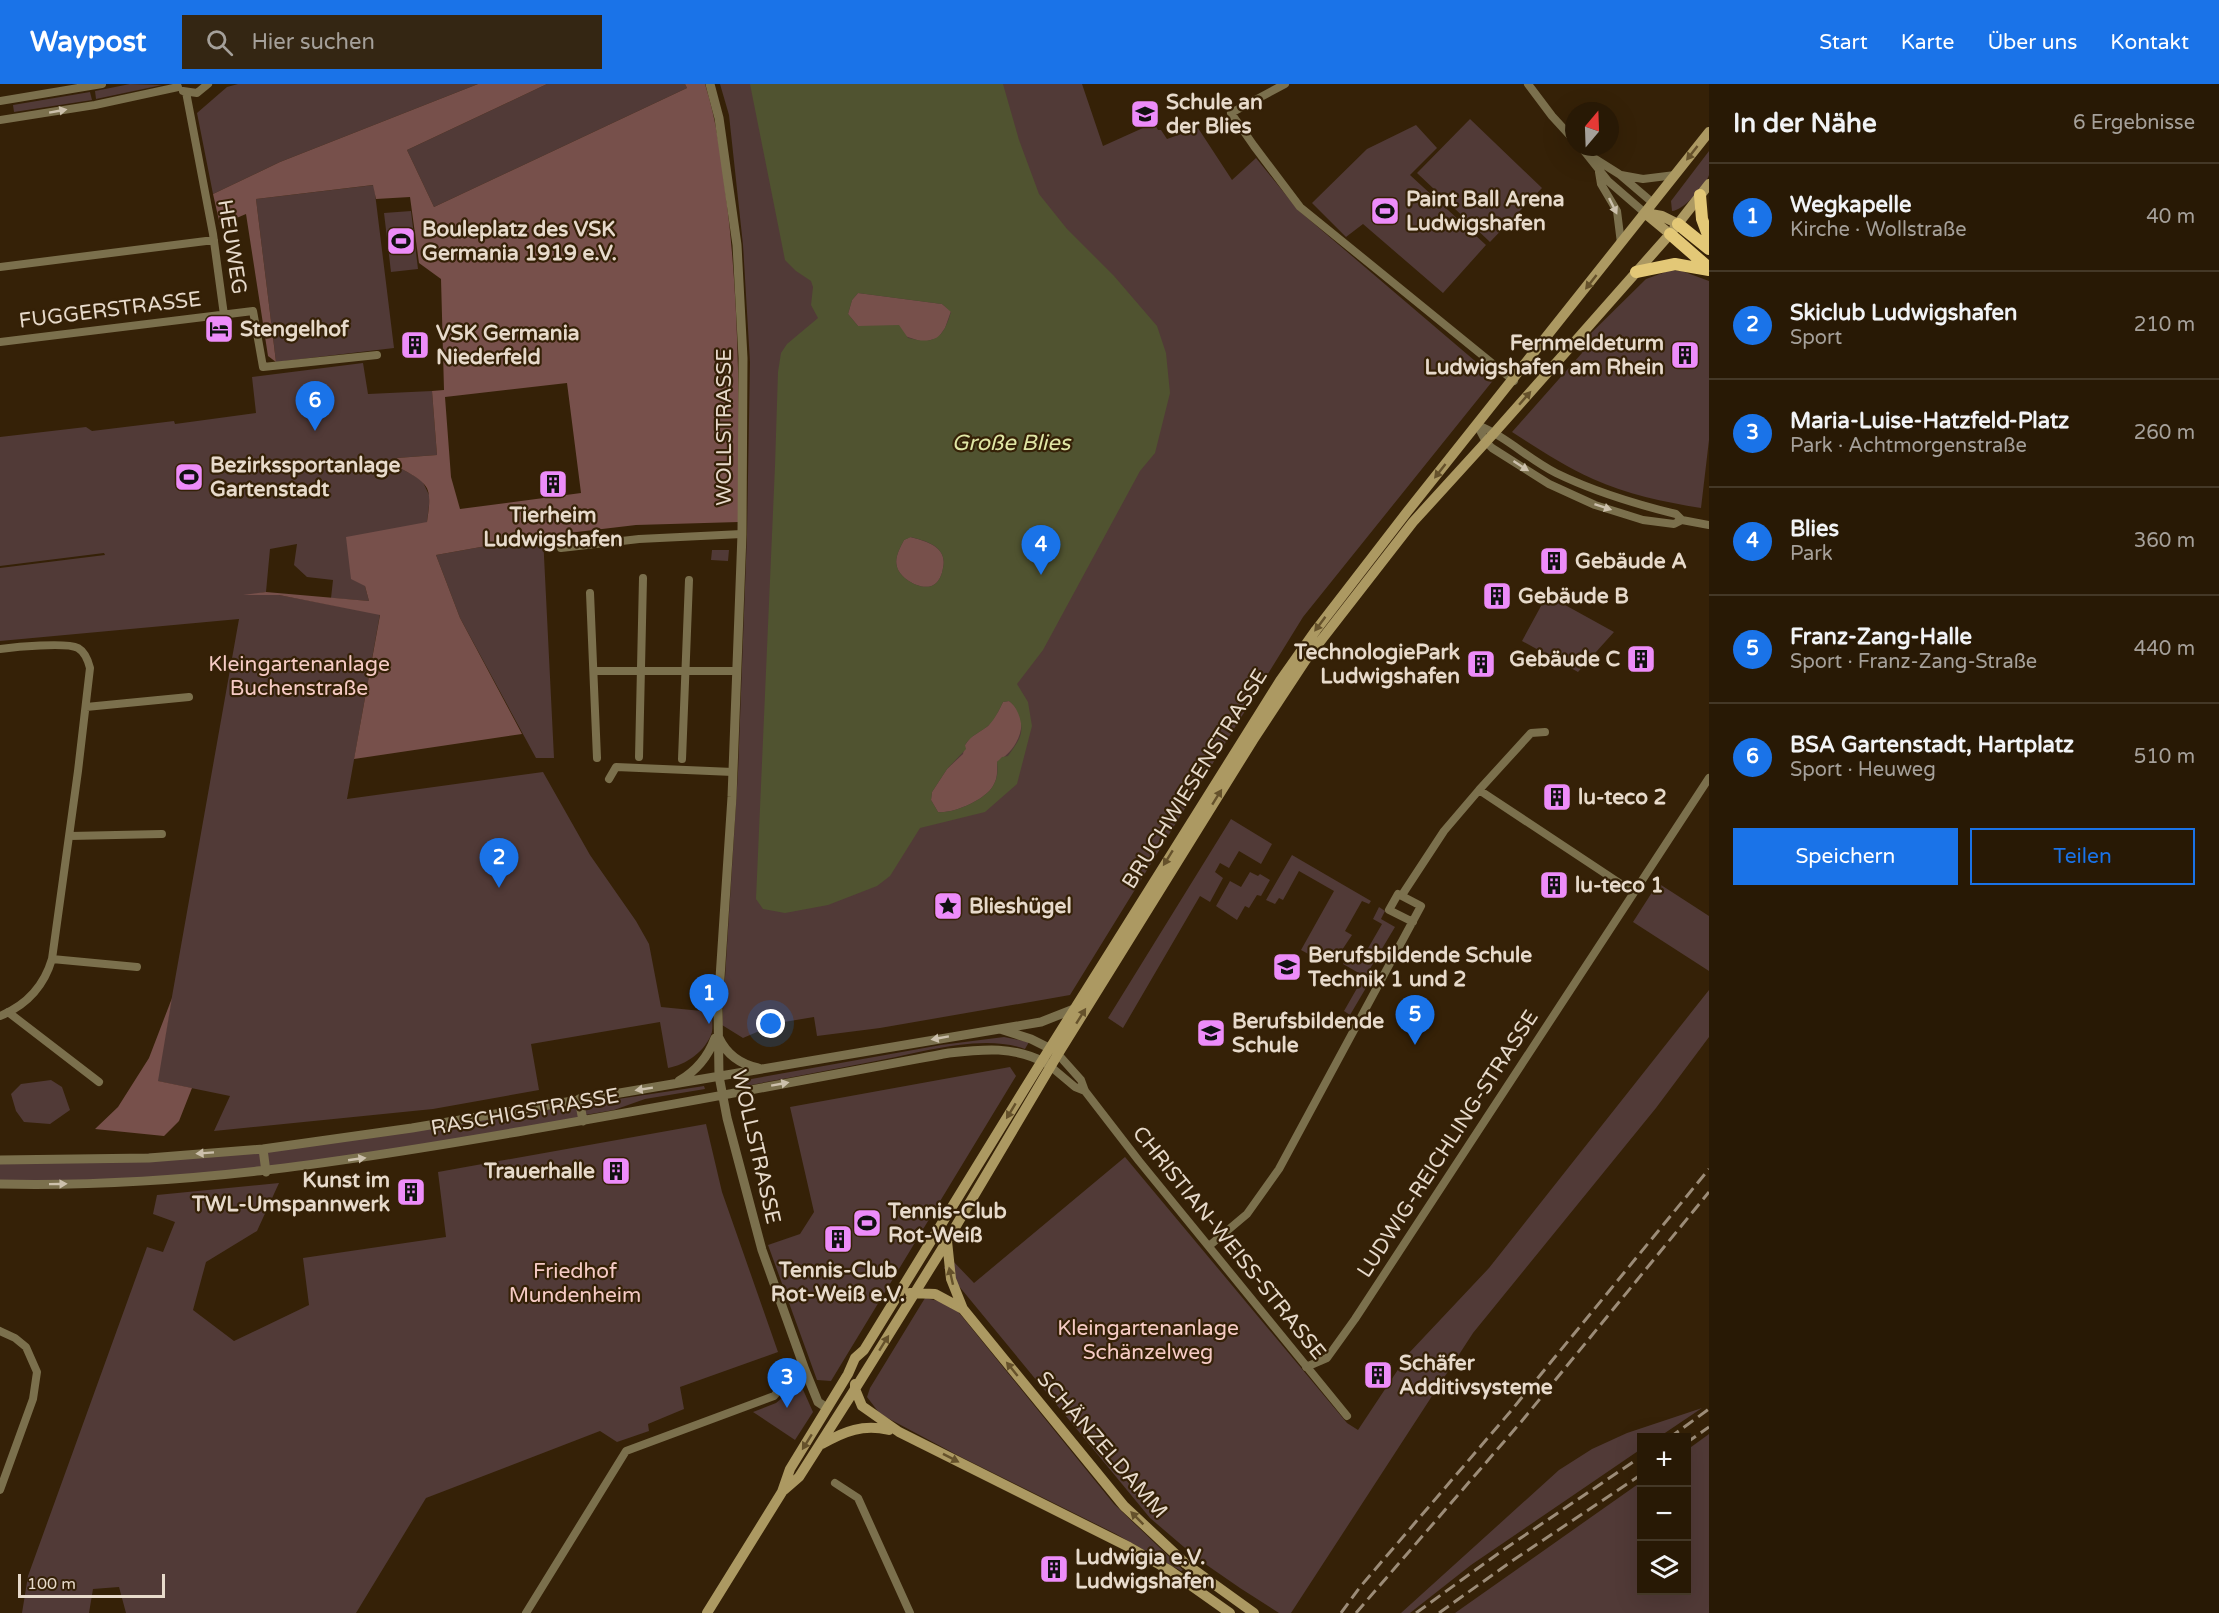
<!DOCTYPE html>
<html lang="de">
<meta charset="utf-8">
<style>
body{margin:0;font-family:"Varela Round",sans-serif;background:#342613;color:#f1f3f6}
.controls{position:absolute;right:18px;bottom:18px;display:grid;overflow:hidden;border-radius:0px;box-shadow:0 6px 24px #0002}
.controls button{width:54px;height:54px;display:grid;place-items:center;padding:0;border:0;border-bottom:2px solid #443827;background:#281905;color:#f1f3f6;font:30px sans-serif}
.compass{position:absolute;left:1565px;top:18px;width:54px;height:54px;border-radius:50%;background:#281905;box-shadow:0 6px 24px #0002;rotate:19deg}
.scale{position:absolute;left:18px;bottom:15px;width:147px;box-sizing:border-box;padding-left:6px;border:3px solid #e7dacb;border-top:0;font-size:16px;line-height:21px;white-space:nowrap;color:#e7dacb;-webkit-text-stroke:4px #352107;paint-order:stroke}
.you{position:absolute;left:771px;top:940px;width:21px;height:21px;margin:-15px;border:4px solid #fff;border-radius:50%;background:#1a73e8;box-shadow:0 0 0 9px #1a73e833}
.badge{display:grid;place-items:center;width:39px;height:39px;border-radius:50%;background:#1a73e8;color:#fff;font-size:20px;font-weight:700}
.pin{position:absolute;translate:-50% -50px;filter:drop-shadow(0 2px 3px #0008)}
.pin::after{content:'';position:absolute;top:32px;width:21px;height:18px;background:inherit;clip-path:polygon(0 0,100% 0,50% 100%)}
.list{margin:0;padding:0;list-style:none}
h2{display:flex;justify-content:space-between;align-items:center;height:78px;margin:0;padding:0 24px;font-size:26px}
h2 small{font-size:20px;font-weight:400;color:#a5a09a}
.list li{display:grid;grid-template-columns:39px 1fr auto;gap:18px;align-items:center;box-sizing:border-box;height:108px;padding:0 24px;border-top:2px solid #443827}
.list b{display:block;font-size:22px;white-space:nowrap}
.list p{margin:0;font-size:20px;white-space:nowrap;color:#a5a09a}
.list em{font-size:20px;font-style:normal;color:#a5a09a}
.actions{display:flex;gap:12px;padding:18px 24px}
.actions a{flex:1;padding:14px 0;border:2px solid #1a73e8;border-radius:0px;text-align:center;font-size:21px;color:#1a73e8}
.actions .main{background:#1a73e8;color:#fff}
.icon{flex:none;width:33px;height:33px;fill:none;stroke:currentColor;stroke-width:2;stroke-linecap:round;stroke-linejoin:round}
.map{position:relative;flex:none;width:1709px;height:1529px;overflow:hidden}
header{display:flex;align-items:center;gap:36px;box-sizing:border-box;height:84px;padding:0 30px;background:#1a73e8;color:#fff}
header strong{font-size:28px}
nav{display:flex;gap:33px;margin-inline-start:auto;font-size:21px}
.search{width:420px;height:54px;background:#342613;display:flex;align-items:center;gap:15px;box-sizing:border-box;padding:0 21px;border-radius:0px;color:#a5a09a;font-size:22px}
main{display:flex}
aside{flex:1;background:#281905}
.map>svg:first-child{display:block}
.green{fill:#513a37}
.forest{fill:#77504b;fill-rule:evenodd}
.water{fill:#505330;fill-rule:evenodd}
.lines{fill:none;stroke-linecap:round;stroke-linejoin:round}
.minor{stroke:#7b704d;stroke-width:8}
.tertiary{stroke:#7b704d;stroke-width:9}
.secondary{stroke:#ac9962;stroke-width:10}
.trunk{stroke:#e3c877;stroke-width:12}
.rail{stroke:#9c8c78;stroke-width:3;stroke-dasharray:12 6;stroke-linecap:butt}
.oneway{fill:#ccc0ac}
.oneway2{fill:#65512b}
.labels{text-anchor:middle;dominant-baseline:central;stroke-width:4.5;stroke-linejoin:round;paint-order:stroke}
.poi-label{font-size:21px;font-weight:bold;fill:#e7dacb;stroke:#352107;text-anchor:start}
.street-label{font-size:21px;fill:#e7dacb;stroke:#352107}
.park-label{font-size:21px;fill:#f6cbc5;stroke:#352107}
.water-label{font-size:22px;font-style:italic;fill:#e0e7a6;stroke:#352107}
</style>
<header>
<strong>Waypost</strong>
<div class="search"><svg class="icon" aria-label="search" viewBox="0 0 24 24"><circle cx="10" cy="10" r="6"/><path d="M15 15l6 6"/></svg>Hier suchen</div>
<nav><a>Start</a><a>Karte</a><a>Über uns</a><a>Kontakt</a></nav>
</header>
<main>
<div class="map">
<svg width="1709" height="1529" viewBox="0 0 1709 1529">
<rect width="100%" height="100%" fill="#352107"/>
<path class="green" d="M130 0 162 1 96 15 95 7Z
M238 0H478L280 78 213 110 197 29 227 3Z
M547 0H685L687 4 434 123 407 66Z
M720 0H1082L1103 62 1154 39 1158 46H1161L1167 55 1198 44 1232 96 1256 74 1298 126 1495 294 1303 533 1070 911 880 944 817 952 814 933 778 939 743 954 722 941 738 688 747 450 750 278 743 161 729 31Z
M90 8 92 16 14 28 13 21Z
M1470 35 1542 104 1490 158 1417 89Z
M1416 41 1437 64 1410 91 1486 161 1443 209 1363 140 1346 153 1312 119 1367 65Z
M1709 67C1709 74 1709 84 1709 91 1706 101 1683 127 1672 127L1671 117Z
M374 101 394 264 276 278 256 115Z
M411 127 418 185 391 188 384 129Z
M1671 186 1682 187 1709 197V356L1701 424C1664 418 1626 410 1593 395 1564 382 1538 365 1512 348L1582 269 1579 261 1646 195Z
M363 279 368 310 432 307 437 371 397 374 400 384 422 396 430 413 427 438 365 502 369 517 331 514 333 496 307 493 294 481 297 460 270 465 266 508 250 511H279L380 530 347 715 543 688 590 771 636 837 649 860 661 923 712 928C712 934 713 942 712 948 706 967 686 981 668 984L660 938 531 960 539 1006 433 1025 214 1047 230 1012 157 997 239 535 0 557V484L105 471 104 469 0 482V353L86 343 92 347 174 337 175 340 256 329 252 293Z
M543 452 554 674H536L460 534 436 471Z
M712 466H729L728 477 711 476Z
M1547 511 1614 548 1578 588 1522 557Z
M1231 735 1272 760 1261 780 1239 767 1229 784 1220 779 1215 788 1223 794 1210 818 1200 812 1123 944 1108 934Z
M1292 771 1371 817 1369 820 1362 817 1345 847 1352 851 1338 872 1328 866 1321 877 1301 866 1334 807 1299 787 1283 816 1279 814 1275 820 1266 816Z
M1250 788 1258 792 1260 790 1270 796 1261 812 1257 811 1249 824 1245 822 1237 836 1216 822 1230 797 1241 803Z
M1658 799 1709 832V887L1633 838Z
M1379 823 1385 827 1381 835 1395 843 1368 888 1373 892 1350 931 1344 927 1364 892 1343 880 1351 867 1363 873 1382 840 1373 835Z
M1709 906V953L1656 1024 1473 1249 1291 1529H1279L1240 1504 1198 1475 1150 1434 944 1184 951 1175 974 1199 1125 1073 1347 1339 1358 1346 1409 1269 1489 1184Z
M1004 953 1029 958 1025 965C982 949 920 969 876 977 831 986 786 994 741 1003L740 997 941 961Z
M1010 983 1016 992 831 1297 817 1296 768 1161 800 1150 814 1128 790 1023Z
M51 996 62 1003 70 1026 50 1040 24 1038 16 1027 11 1010 21 1000Z
M704 1002 705 1005 645 1015 614 1026 585 1031V1020Z
M579 1015 583 1037 266 1088 0 1100V1076L263 1065Z
M706 1040 722 1108 778 1268 680 1303 684 1325 648 1340 649 1347 617 1358 600 1347 426 1414 356 1529H126L119 1503 93 1505 89 1529H22L28 1492 147 1163 163 1168 175 1138 153 1130 157 1111 279 1099 257 1147 206 1178 193 1226 234 1257 309 1221 303 1174 446 1153 438 1088Z
M925 1214 939 1217 956 1225 1114 1420 1183 1486 1181 1487 1116 1450 957 1371 880 1330 867 1313 870 1304Z
M800 1299 813 1328 795 1356 753 1328 776 1319Z
M1702 1324 1659 1353 1642 1354 1641 1365 1471 1481 1410 1529H1401L1559 1386 1592 1365 1627 1349Z
M1709 1350V1529H1455L1641 1398 1642 1506H1686L1687 1366Z"/>
<path class="forest" d="M478 0H547L407 66 434 123 687 4 685 0H705C717 38 721 73 726 112 740 221 739 329 739 438L636 441 543 452 436 471 460 534 522 650 354 675 380 531 279 511H243L266 508 369 517 365 502 351 495 346 453 427 438C432 403 431 401 400 384L397 374 437 371 432 307 444 306 441 195 419 179 410 113 376 115 373 101 256 115 276 278 268 272 246 130 220 141 213 110 280 78ZM567 299 581 409 460 425 451 393 445 313Z
M858 209 942 220 951 227 945 244 938 254 923 258 875 242H858L848 230 852 216Z
M910 453C926 457 948 463 943 484 942 490 940 496 935 500 924 509 900 495 897 483 894 474 900 464 904 456Z
M1009 617C1033 635 1018 666 997 678 997 687 998 694 993 702 985 716 953 730 938 728L931 716 932 708 947 685 963 670 965 661 970 654 988 642 998 628 1003 618Z
M172 914 158 997 192 1004 179 1037 164 1052 95 1045 118 1023 149 974Z"/>
<path class="water" d="M750 0H1003L1019 56 1039 110 1067 145 1114 192 1157 242 1166 269 1170 309 1155 369 1140 387 1043 566 1017 600 1028 618 1032 642 1017 700 985 728 920 744 890 792 877 802 828 821 785 829 763 825 756 815 775 382 778 288 781 269 787 260 818 234 811 221 813 203 811 197 796 187 785 176ZM858 209 942 220 951 228C943 254 936 261 908 254L899 241 858 242 848 230 852 216ZM911 453C927 457 948 463 943 484 942 490 940 496 935 500 924 509 900 495 897 483 894 474 900 464 904 456ZM1009 617C1019 624 1025 644 1019 655 1016 661 1012 666 1008 672L1002 673 997 678C998 687 998 694 993 702 985 716 953 730 938 728L931 716 932 708 947 685 966 665 965 661C971 651 981 648 989 641 995 635 999 626 1003 618Z"/>
<g class="lines">
<path class="minor" d="M1285 0 1231 29 1254 62 1300 123 1514 297
M1528 0 1552 32 1574 56
M183 7 197 9 208 0
M186 8 213 150 224 231
M0 17 102 0
M0 36 95 21 178 3
M1581 63 1608 97 1645 129
M1592 73 1619 90 1653 119
M1599 88 1601 100 1617 127 1621 159
M1621 91 1643 95 1675 91
M0 183 214 156
M0 258 253 227 263 283 377 271
M1477 341C1506 352 1528 375 1556 389 1595 408 1635 420 1676 430L1682 436 1709 441
M1477 341 1486 358 1492 364 1549 400 1595 421 1643 436 1674 440 1682 436
M561 464 639 455 742 450
M590 509 597 674
M0 565C15 563 66 558 78 564 85 568 88 576 90 584L78 687 52 875C44 902 27 921 0 932
M594 587H737
M86 623 189 613
M1545 648 1531 649 1479 706 1633 808
M639 673 643 494
M682 675 689 496
M609 695 616 683 733 688
M70 752 162 750
M1402 811 1444 747 1479 706
M52 875 137 883
M8 928 99 998
M1056 968 1081 996 1085 1007 1139 1077 1347 1332
M1050 982 1075 1003 1085 1007
M1209 1162 1247 1130 1279 1085 1421 822 1398 810 1389 826 1413 838
M0 1247 15 1254 26 1263 37 1288 33 1315 0 1406
M1306 1283 1327 1274 1355 1235 1709 694
M835 1399 858 1414 910 1529
M526 1529 626 1367 774 1312 792 1291 805 1286"/>
<path class="tertiary" d="M710 0 719 34 737 161 743 274 742 450 732 713 718 924 719 992 727 1034 762 1166 805 1286 818 1318 827 1324
M1000 945 1031 955 1049 964
M719 954C727 971 740 980 758 984
M679 997C696 987 708 973 715 954
M579 1015 583 1037
M263 1065 266 1088
M0 1076 149 1074 263 1065 412 1044 1041 938 1074 925
M0 1100C177 1104 344 1078 517 1048 662 1023 805 996 949 969 984 965 1014 962 1046 979"/>
<path class="secondary" d="M1645 129 1662 132 1678 140
M1647 131 1670 150
M947 1157 951 1195 963 1225 1124 1422 1186 1480 1254 1529
M910 1209 935 1210 963 1225
M855 1300V1305L862 1322 899 1348 1129 1463 1169 1486 1230 1529
M822 1360C845 1347 863 1340 889 1346
M784 1406 799 1393 855 1305 947 1157 1058 970 1253 656 1305 577 1413 438 1495 348 1670 150 1709 100
M707 1529 782 1408 790 1385 848 1290 855 1274 864 1266 1035 988 1280 597 1316 546 1407 428 1709 48"/>
<path class="trunk" d="M1700 111 1702 135 1709 154
M1678 140 1709 165
M1670 150 1709 184
M1636 188 1675 180 1709 186"/>
<path class="rail" d="M1669 1354 1709 1325
M1686 1359 1709 1343
M1341 1529 1360 1503 1510 1328 1709 1085
M1356 1529 1521 1338 1709 1108
M1416 1529 1503 1466 1642 1372
M1439 1529 1512 1477 1642 1390"/>
</g>
<defs><path id="oneway-solid" d="M-6-.8H1V-3.2L6.5 0L1 3.2V.8H-6Z" transform="scale(1.5)"/></defs>
<g class="oneway">
<use href="#oneway-solid" transform="translate(58 27) rotate(-10)"/>
<use href="#oneway-solid" transform="translate(1613 122) rotate(64)"/>
<use href="#oneway-solid" transform="translate(1521 382) rotate(33)"/>
<use href="#oneway-solid" transform="translate(1603 423) rotate(18)"/>
<use href="#oneway-solid" transform="translate(940 954) rotate(170)"/>
<use href="#oneway-solid" transform="translate(780 1000) rotate(-10)"/>
<use href="#oneway-solid" transform="translate(644 1005) rotate(171)"/>
<use href="#oneway-solid" transform="translate(205 1069) rotate(176)"/>
<use href="#oneway-solid" transform="translate(357 1075) rotate(-8)"/>
<use href="#oneway-solid" transform="translate(58 1100) rotate(-1)"/>
</g>
<g class="oneway2">
<use href="#oneway-solid" transform="translate(1692 69) rotate(128)"/>
<use href="#oneway-solid" transform="translate(1591 198) rotate(128)"/>
<use href="#oneway-solid" transform="translate(1525 314) rotate(-49)"/>
<use href="#oneway-solid" transform="translate(1440 387) rotate(128)"/>
<use href="#oneway-solid" transform="translate(1320 540) rotate(127)"/>
<use href="#oneway-solid" transform="translate(1217 713) rotate(-58)"/>
<use href="#oneway-solid" transform="translate(1168 774) rotate(122)"/>
<use href="#oneway-solid" transform="translate(1081 932) rotate(-58)"/>
<use href="#oneway-solid" transform="translate(1011 1027) rotate(121)"/>
<use href="#oneway-solid" transform="translate(951 1192) rotate(-103)"/>
<use href="#oneway-solid" transform="translate(884 1259) rotate(-58)"/>
<use href="#oneway-solid" transform="translate(1012 1285) rotate(-129)"/>
<use href="#oneway-solid" transform="translate(807 1358) rotate(122)"/>
<use href="#oneway-solid" transform="translate(951 1374) rotate(27)"/>
<use href="#oneway-solid" transform="translate(1137 1434) rotate(-135)"/>
</g>
<defs>
<g id="school-square" transform="scale(1.5)"><rect x="-9" y="-9" width="18" height="18" rx="4" fill="#ed8cf9" stroke="#352107"/><path d="M0-5L7-2L0 1L-7-2ZM-4 1L0 2.5L4 1V4Q0 6-4 4Z" fill="#111"/></g>
<g id="stadium-square" transform="scale(1.5)"><rect x="-9" y="-9" width="18" height="18" rx="4" fill="#ed8cf9" stroke="#352107"/><path d="M0-5a6.5 5 0 1 0 0 10a6.5 5 0 1 0 0-10ZM-3.5-1.8h7v3.6h-7Z" fill="#111"/></g>
<g id="hotel-square" transform="scale(1.5)"><rect x="-9" y="-9" width="18" height="18" rx="4" fill="#ed8cf9" stroke="#352107"/><path d="M-6-4.5h1.5V1H6V5H4.5V3h-9V5H-6ZM-4 0a1.8 1.8 0 1 1 3.6 0ZM.5 0V-2.5h3Q6-2.5 6 0Z" fill="#111"/></g>
<g id="building-square" transform="scale(1.5)"><rect x="-9" y="-9" width="18" height="18" rx="4" fill="#ed8cf9" stroke="#352107"/><path d="M-4-6H4V6H1V3H-1V6H-4ZM-2.5-4.3h1.7v1.8h-1.7ZM.8-4.3h1.7v1.8H.8ZM-2.5-1h1.7V.8h-1.7ZM.8-1h1.7V.8H.8Z" fill="#111"/></g>
<g id="sight-square" transform="scale(1.5)"><rect x="-9" y="-9" width="18" height="18" rx="4" fill="#ed8cf9" stroke="#352107"/><path d="M0-6L1.8-2.2L6-1.7L2.9 1.2L3.7 5.4L0 3.3L-3.7 5.4L-2.9 1.2L-6-1.7L-1.8-2.2Z" fill="#111"/></g>
</defs>
<g fill-rule="evenodd">
<use href="#school-square" x="1145" y="30"/>
<use href="#stadium-square" x="1385" y="127"/>
<use href="#stadium-square" x="401" y="157"/>
<use href="#hotel-square" x="219" y="245"/>
<use href="#building-square" x="415" y="261"/>
<use href="#building-square" x="1685" y="271"/>
<use href="#stadium-square" x="189" y="393"/>
<use href="#building-square" x="553" y="400"/>
<use href="#building-square" x="1554" y="477"/>
<use href="#building-square" x="1497" y="512"/>
<use href="#building-square" x="1641" y="575"/>
<use href="#building-square" x="1481" y="580"/>
<use href="#building-square" x="1557" y="713"/>
<use href="#building-square" x="1554" y="801"/>
<use href="#sight-square" x="948" y="822"/>
<use href="#school-square" x="1287" y="883"/>
<use href="#school-square" x="1211" y="949"/>
<use href="#building-square" x="616" y="1087"/>
<use href="#building-square" x="411" y="1108"/>
<use href="#stadium-square" x="867" y="1139"/>
<use href="#building-square" x="838" y="1155"/>
<use href="#building-square" x="1378" y="1291"/>
<use href="#building-square" x="1054" y="1485"/>
</g>
<g class="labels">
<g class="poi-label">
<text x="1166" y="18">Schule an<tspan x="1166" dy="24">der Blies</tspan></text>
<text x="1406" y="115">Paint Ball Arena<tspan x="1406" dy="24">Ludwigshafen</tspan></text>
<text x="422" y="145">Bouleplatz des VSK<tspan x="422" dy="24">Germania 1919 e.V.</tspan></text>
<text x="240" y="245">Stengelhof</text>
<text x="436" y="249">VSK Germania<tspan x="436" dy="24">Niederfeld</tspan></text>
<text x="1664" y="259" text-anchor="end">Fernmeldeturm<tspan x="1664" dy="24">Ludwigshafen am Rhein</tspan></text>
<text x="210" y="381">Bezirkssportanlage<tspan x="210" dy="24">Gartenstadt</tspan></text>
<text x="553" y="431" text-anchor="middle">Tierheim<tspan x="553" dy="24">Ludwigshafen</tspan></text>
<text x="1575" y="477">Gebäude A</text>
<text x="1518" y="512">Gebäude B</text>
<text x="1460" y="568" text-anchor="end">TechnologiePark<tspan x="1460" dy="24">Ludwigshafen</tspan></text>
<text x="1620" y="575" text-anchor="end">Gebäude C</text>
<text x="1578" y="713">lu-teco 2</text>
<text x="1575" y="801">lu-teco 1</text>
<text x="969" y="822">Blieshügel</text>
<text x="1308" y="871">Berufsbildende Schule<tspan x="1308" dy="24">Technik 1 und 2</tspan></text>
<text x="1232" y="937">Berufsbildende<tspan x="1232" dy="24">Schule</tspan></text>
<text x="595" y="1087" text-anchor="end">Trauerhalle</text>
<text x="390" y="1096" text-anchor="end">Kunst im<tspan x="390" dy="24">TWL-Umspannwerk</tspan></text>
<text x="888" y="1127">Tennis-Club<tspan x="888" dy="24">Rot-Weiß</tspan></text>
<text x="838" y="1186" text-anchor="middle">Tennis-Club<tspan x="838" dy="24">Rot-Weiß e.V.</tspan></text>
<text x="1399" y="1279">Schäfer<tspan x="1399" dy="24">Additivsysteme</tspan></text>
<text x="1075" y="1473">Ludwigia e.V.<tspan x="1075" dy="24">Ludwigshafen</tspan></text>
</g>
<g class="street-label">
<text transform="translate(232 163) rotate(81)">HEUWEG</text>
<text transform="translate(110 226) rotate(-7)">FUGGERSTRASSE</text>
<text transform="translate(724 343) rotate(-90)">WOLLSTRASSE</text>
<text transform="translate(1195 695) rotate(-58)">BRUCHWIESENSTRASSE</text>
<text transform="translate(525 1028) rotate(-10)">RASCHIGSTRASSE</text>
<text transform="translate(1448 1060) rotate(-57)">LUDWIG-REICHLING-STRASSE</text>
<text transform="translate(756 1063) rotate(77)">WOLLSTRASSE</text>
<text transform="translate(1229 1159) rotate(51)">CHRISTIAN-WEISS-STRASSE</text>
<text transform="translate(1102 1361) rotate(49)">SCHÄNZELDAMM</text>
</g>
<g class="park-label">
<text x="299" y="580">Kleingartenanlage<tspan x="299" dy="24">Buchenstraße</tspan></text>
<text x="575" y="1187">Friedhof<tspan x="575" dy="24">Mundenheim</tspan></text>
<text x="1148" y="1244">Kleingartenanlage<tspan x="1148" dy="24">Schänzelweg</tspan></text>
</g>
<g class="water-label">
<text x="1011" y="359">Große Blies</text>
</g>
</g>
</svg>
<div class="controls">
<button>+</button>
<button>−</button>
<button><svg class="icon" aria-label="layers" viewBox="0 0 24 24"><path d="M12 4l9 5-9 5-9-5zM3 14l9 5 9-5"/></svg></button>
</div>
<svg class="compass" viewBox="-18 -18 36 36"><path d="M0-13l5 13h-10z" fill="#e53935"/><path d="M0 13l5-13h-10z" fill="#a5a09a"/></svg>
<div class="scale">100 m</div>
<div class="you"></div>
<div class="pin badge" style="left:709px;top:940px">1</div>
<div class="pin badge" style="left:499px;top:804px">2</div>
<div class="pin badge" style="left:787px;top:1324px">3</div>
<div class="pin badge" style="left:1041px;top:491px">4</div>
<div class="pin badge" style="left:1415px;top:961px">5</div>
<div class="pin badge" style="left:315px;top:347px">6</div>
</div>
<aside>
<h2>In der Nähe<small>6 Ergebnisse</small></h2>
<ul class="list">
<li><span class="badge">1</span><div><b>Wegkapelle</b><p>Kirche · Wollstraße</p></div><em>40 m</em></li>
<li><span class="badge">2</span><div><b>Skiclub Ludwigshafen</b><p>Sport</p></div><em>210 m</em></li>
<li><span class="badge">3</span><div><b>Maria-Luise-Hatzfeld-Platz</b><p>Park · Achtmorgenstraße</p></div><em>260 m</em></li>
<li><span class="badge">4</span><div><b>Blies</b><p>Park</p></div><em>360 m</em></li>
<li><span class="badge">5</span><div><b>Franz-Zang-Halle</b><p>Sport · Franz-Zang-Straße</p></div><em>440 m</em></li>
<li><span class="badge">6</span><div><b>BSA Gartenstadt, Hartplatz</b><p>Sport · Heuweg</p></div><em>510 m</em></li>
</ul>
<div class="actions"><a class="main">Speichern</a><a>Teilen</a></div>
</aside>
</main>
